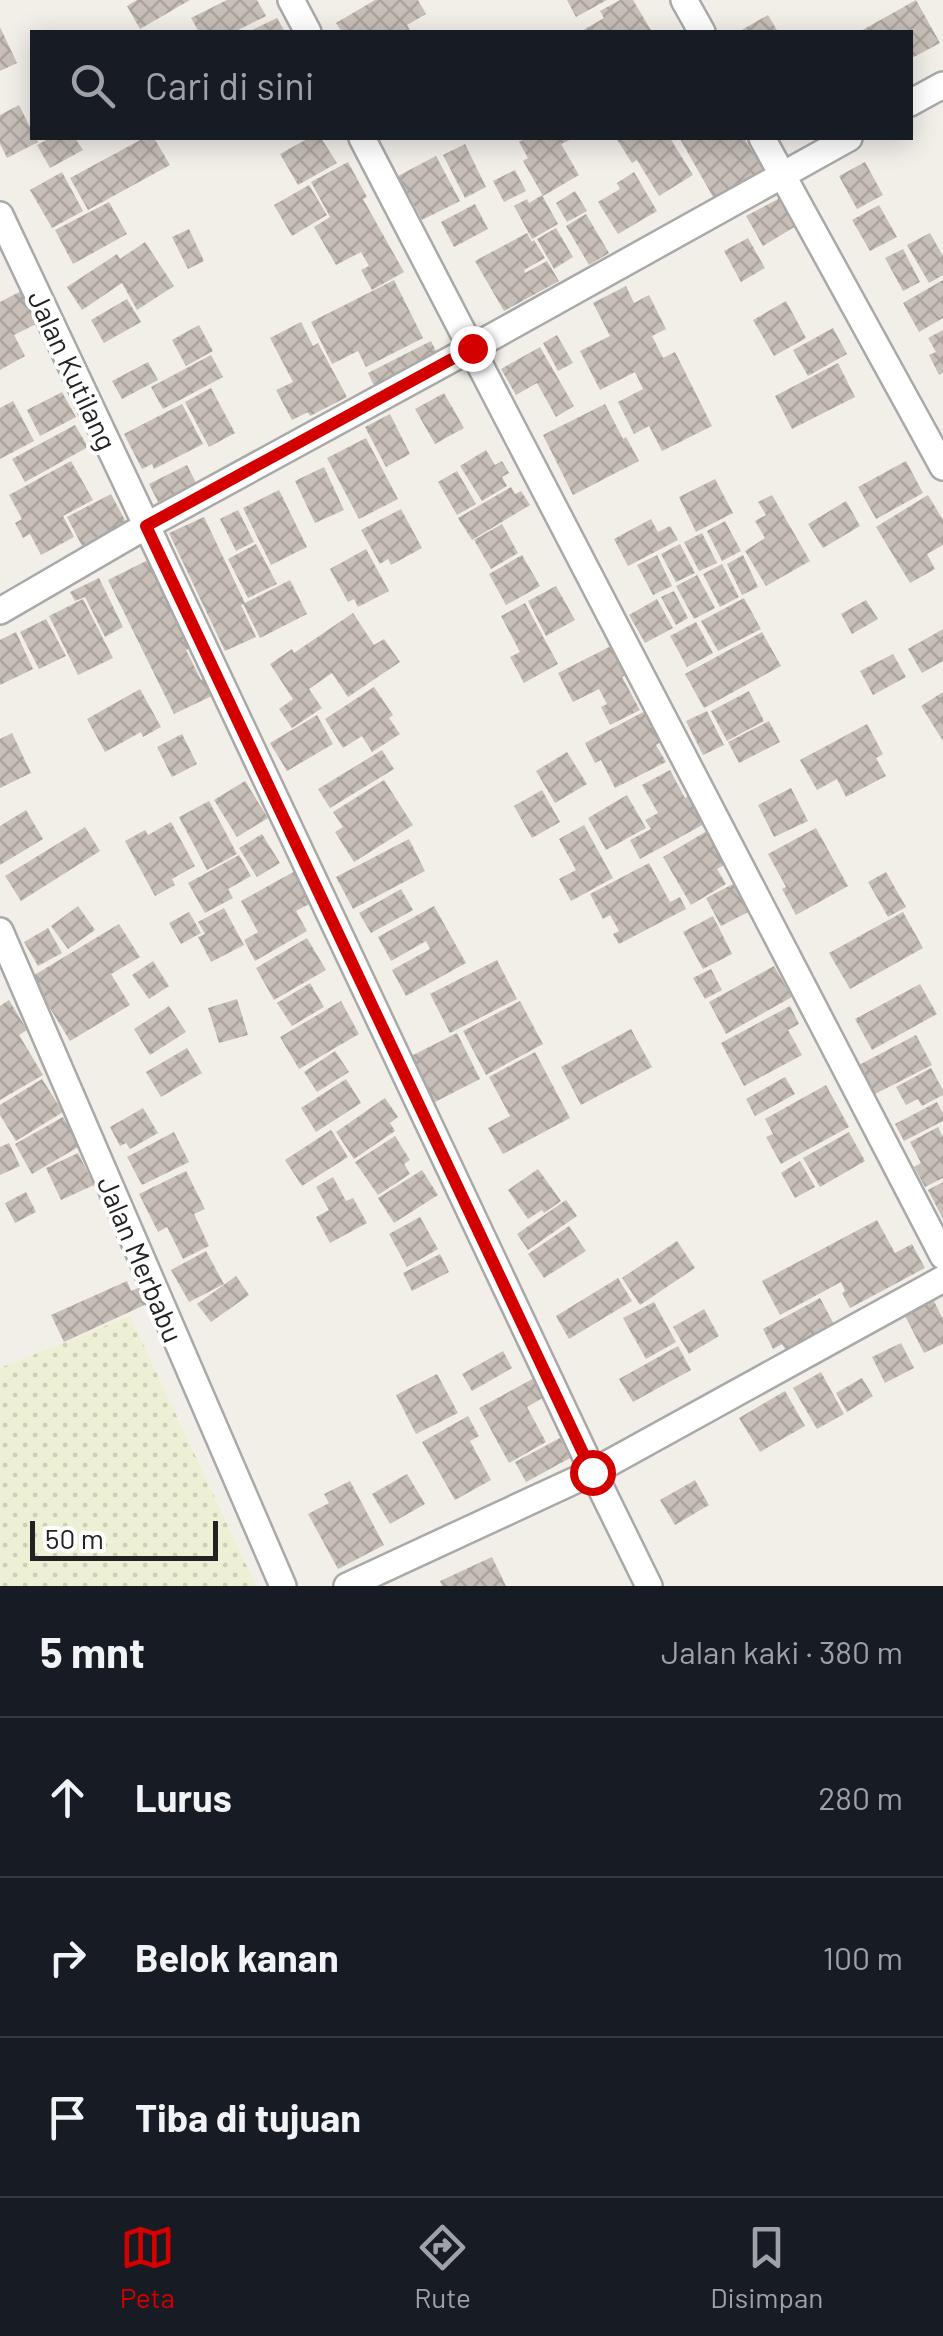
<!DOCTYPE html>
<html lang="id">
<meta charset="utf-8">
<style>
body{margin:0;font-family:Barlow,sans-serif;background:#242831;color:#f1f3f6}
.scale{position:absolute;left:30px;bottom:25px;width:188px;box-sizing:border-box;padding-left:10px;border:5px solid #222;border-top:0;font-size:28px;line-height:35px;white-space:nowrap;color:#222;-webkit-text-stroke:8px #fff;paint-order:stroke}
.stop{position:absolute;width:30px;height:30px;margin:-22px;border:8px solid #d40000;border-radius:50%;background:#fff}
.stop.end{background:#d40000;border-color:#fff;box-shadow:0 2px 10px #0008}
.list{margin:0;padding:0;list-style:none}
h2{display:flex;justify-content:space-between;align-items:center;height:130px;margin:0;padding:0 40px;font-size:42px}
h2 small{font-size:32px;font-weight:400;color:#9ea1a6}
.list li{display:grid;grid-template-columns:65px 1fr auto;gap:30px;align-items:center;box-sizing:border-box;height:160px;padding:0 40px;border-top:2px solid #363941}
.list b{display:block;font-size:38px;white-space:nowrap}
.list em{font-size:32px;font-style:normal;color:#9ea1a6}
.icon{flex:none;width:55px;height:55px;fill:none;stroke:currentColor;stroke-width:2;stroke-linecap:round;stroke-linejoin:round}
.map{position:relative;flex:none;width:943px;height:1586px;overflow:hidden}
.search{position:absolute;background:#171b24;box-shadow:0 5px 25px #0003;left:30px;right:30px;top:30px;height:110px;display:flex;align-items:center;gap:25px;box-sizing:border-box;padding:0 35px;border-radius:0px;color:#9ea1a6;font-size:38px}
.sheet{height:610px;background:#171b24}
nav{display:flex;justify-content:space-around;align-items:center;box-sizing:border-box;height:140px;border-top:2px solid #363941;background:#171b24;font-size:28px;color:#9ea1a6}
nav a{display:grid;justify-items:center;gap:5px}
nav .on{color:#d40000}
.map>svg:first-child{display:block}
.farmland{fill:url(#farmland-dots)}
.building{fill:url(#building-cross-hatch)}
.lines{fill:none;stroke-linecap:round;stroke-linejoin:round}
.minor-casing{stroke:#a9a9a9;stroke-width:30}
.minor{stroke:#fff;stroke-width:25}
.route{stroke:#d40000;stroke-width:12}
.labels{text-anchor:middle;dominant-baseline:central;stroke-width:8;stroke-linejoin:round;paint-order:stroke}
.street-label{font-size:28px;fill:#222;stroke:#fff}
</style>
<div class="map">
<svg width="943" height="1586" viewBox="0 0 943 1586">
<defs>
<pattern id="farmland-dots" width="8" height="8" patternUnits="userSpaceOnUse" patternTransform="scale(2.5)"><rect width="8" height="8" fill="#eef0d5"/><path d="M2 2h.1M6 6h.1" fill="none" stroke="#ccceb7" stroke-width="1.8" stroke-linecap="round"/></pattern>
<pattern id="building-cross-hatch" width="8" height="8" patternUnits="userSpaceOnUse" patternTransform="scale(2.5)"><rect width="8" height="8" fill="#c7bfb8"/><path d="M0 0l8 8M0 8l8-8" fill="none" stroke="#aba49e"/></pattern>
</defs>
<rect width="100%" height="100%" fill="#f2efe9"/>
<path class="farmland" d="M130 1316 256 1586H0V1368Z"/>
<path class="building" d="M137 0H190L140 29 127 6Z
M227 0H257L266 16 234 32H199L191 18Z
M375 0H418L426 14 407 25 411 32H342L336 23Z
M567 0H607L576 17Z
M620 0H633L652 32H580L604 18 600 11Z
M916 0 940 43 910 59V32H859Z
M768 15 778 32H738Z
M277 18 285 32H248Z
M0 27 17 63 0 71Z
M19 105 32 131V138H36L38 142 7 158 0 144V115Z
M50 138H75L83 150 50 168 37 145Z
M144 138H154L170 165 88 210 70 178Z
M309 138H321L337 163 298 185 280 154Z
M527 138H574L561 144 579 175 543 196 523 161 528 158 519 142Z
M616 138H670L693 175 659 196 637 160 632 163Z
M683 138H744L765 173 716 202 680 139Z
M465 144 486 187 465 198 443 155Z
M436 156 460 201 422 220 398 176Z
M348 162 367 197 363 199 404 272 372 290 361 270 369 266 361 252 336 265 314 227 330 217 311 182Z
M865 162 883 195 857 209 839 176Z
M515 170 526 191 504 202 493 181Z
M62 172 83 211 52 228 30 190Z
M634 172 657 211 618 234 598 202 620 189 617 183Z
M309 185 327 215 292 236 274 205Z
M575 191 587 211 567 222 556 203Z
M542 195 558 224 532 239 514 206 527 199 529 203Z
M780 198 796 226 763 246 746 216Z
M109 202 127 234 73 264 55 230Z
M475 204 488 229 454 247 441 222Z
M879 205 897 237 870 251 852 220Z
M586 214 609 253 589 265 566 226Z
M556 228 573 257 554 269 537 239Z
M189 229 204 261 188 269 172 237Z
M527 233 532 242 534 240 545 258 524 270 525 273 547 261 559 281 504 311 475 261Z
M930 233 943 256V275L929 283 907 245Z
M748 238 765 268 741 282 724 251Z
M145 242 174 286 137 310 122 283 82 310 67 287 117 254 120 259Z
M903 249 920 282 903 291 885 258Z
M394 280 423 338 366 367 358 351 332 364 311 322Z
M943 280V318L919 332 903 303Z
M626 286 634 303 649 295 666 329 652 336 663 358 675 352 712 426 662 451 649 426 634 434 618 402 643 389 635 372 600 390 580 351 610 336 593 303Z
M25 289 42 321 14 335 25 356 0 370V302Z
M127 299 141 322 104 343 91 320Z
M786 301 806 338 774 356 753 320Z
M301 322 313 346 318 343 347 397 310 416 308 412 292 420 276 390 293 382 270 338Z
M199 325 213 351 186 366 172 340Z
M833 328 847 354 808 376 793 350Z
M943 330V373L939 375 929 355 936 352 928 338Z
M557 335 573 363 558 371 543 343Z
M431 341 439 357 376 390 368 373Z
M540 347 574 406 556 417 537 383 516 395 501 369Z
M211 355 223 377 163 409 151 387Z
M148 362 158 380 122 399 112 381Z
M838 363 855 397 792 429 775 396Z
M211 388 235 433 209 447 185 402Z
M62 392 76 417 40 436 27 410Z
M444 393 464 428 435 444 415 409Z
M13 401 34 441 0 459V408Z
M182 404 203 444 154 469 152 464 142 469 124 434Z
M605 404 623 439 626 437 639 461 573 495 543 435Z
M390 414 410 454 386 467 365 427Z
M75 425 88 447 25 482 12 459Z
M366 438 398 499 359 519 327 458Z
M486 450 495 465 502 461 509 473 502 477 507 486 482 501 460 466Z
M71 461 93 500 63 516 74 537 41 555 30 534 23 538 15 523 22 519 9 495Z
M906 461 923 493 876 519 858 487Z
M187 465 196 483 158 502 149 484Z
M324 467 344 510 315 523 295 481Z
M457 471 476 504 457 515 438 482Z
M715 479 733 513 696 532 679 497Z
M511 487 515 494 521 491 530 505 472 540 458 518Z
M279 490 307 547 271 565 243 508Z
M111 494 126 522 82 546 67 517Z
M772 495 810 561 766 586 745 551 765 538 755 521 766 515 758 502Z
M928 495 943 520V545L927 554 935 569 910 583 876 527Z
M846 501 860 526 823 548 808 524Z
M401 509 422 548 391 565 388 559 380 564 361 530Z
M238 510 254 542 236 551 220 519Z
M204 517 245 603 241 605 256 637 225 651 169 533Z
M651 519 658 532 670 526 678 540 628 566 614 539Z
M725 521 741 551 722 561 707 531Z
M502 524 518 553 491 569 474 540Z
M702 533 717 563 699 571 684 542Z
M256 544 277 584 248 598 228 559Z
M680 544 695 573 676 582 661 554Z
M366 549 389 591 358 607 354 599 348 602 330 569Z
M522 555 540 586 506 605 489 574Z
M657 555 672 586 653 595 637 565Z
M743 555 758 587 742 595 727 564Z
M154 557 198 644 186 650 201 680 209 676 218 693 174 714 108 580Z
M722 564 739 597 720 607 703 574Z
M697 575 715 608 694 619 676 586Z
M99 578 123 627 105 637 85 597 75 601 70 592Z
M290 580 307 614 260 638 243 604Z
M556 586 575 620 546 636 528 601Z
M674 591 688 618 676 625 661 597Z
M744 598 761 629 718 651 701 621Z
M83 599 113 658 78 675 49 616Z
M657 599 673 628 645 643 629 615Z
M866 600 878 619 852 634 841 614Z
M525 603 558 664 524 683 510 657 520 652 501 616Z
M353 613 374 645 384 639 400 662 348 697 332 673 309 689 322 708 292 728 279 709 293 699 270 664 292 649 294 653Z
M46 619 66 656 39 669 20 632Z
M696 622 713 653 687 667 670 636Z
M943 629V661L922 673 908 649Z
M16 632 33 669 0 685V640Z
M762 632 781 666 704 708 685 674Z
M615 644 630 673 622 677 640 710 610 725 601 707 607 704 599 689 573 702 558 673Z
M893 654 906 677 873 695 860 671Z
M374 687 393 715 389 718 400 734 372 752 362 736 343 748 325 719Z
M140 689 161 727 143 737 141 732 105 752 87 719Z
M749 691 764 721 727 741 711 711Z
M943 692V741L921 706Z
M645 711 661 742 656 745 666 762 615 788 601 760 595 763 585 743Z
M707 711 724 745 703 755 686 721Z
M317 715 333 744 287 771 270 743Z
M769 721 780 742 739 763 728 742Z
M867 724 883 754 876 758 886 776 846 797 837 779 817 790 800 760Z
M12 733 31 773 0 788V739Z
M182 734 197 764 172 777 157 747Z
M382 750 394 769 330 808 318 789Z
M567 752 587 784 555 803 536 771Z
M670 770 685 798 692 794 708 822 640 859 630 840 651 829 645 820 658 813 642 785Z
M384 780 413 825 354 862 335 832 343 827 333 812Z
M245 781 268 818 237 837 214 800Z
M791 788 808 821 774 837 758 805Z
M542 790 560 822 532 838 514 806Z
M627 795 646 828 606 850 588 818Z
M209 801 237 854 207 870 179 817Z
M26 810 43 839 0 865V826Z
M171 822 195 866 172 879 175 885 155 896 125 841 145 830 148 835Z
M584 825 613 878 571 901 559 879 576 870 559 839Z
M85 827 100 851 21 901 5 876Z
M816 828 848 886 796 915 782 889 786 887 768 854Z
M707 831 726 864 717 869 726 884 691 905 663 857Z
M262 834 280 863 257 877 239 848Z
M409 839 425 871 353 909 336 877Z
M239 855 251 876 228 889 233 898 205 913 188 883Z
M649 863 670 902 680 897 686 909 619 944 613 934 619 931 610 915 603 919 590 894Z
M297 870 315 901 296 911 307 931 255 961 244 940 258 932 241 901Z
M886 872 906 907 888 917 868 882Z
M739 881 754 909 721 926 706 898Z
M401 889 413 910 371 933 359 913Z
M78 906 95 930 68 949 51 926Z
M434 906 466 963 406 996 392 970 430 949 426 941 391 961 378 937Z
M224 908 244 945 211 962 198 937 205 934 198 922Z
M189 912 201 933 181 944 169 923Z
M903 912 923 948 850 989 829 953Z
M713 916 732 954 703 969 683 932Z
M119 924 140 957 111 974 130 1005 70 1041 31 977Z
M48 928 62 953 38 966 24 942Z
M307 938 326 970 274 1000 256 968Z
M497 960 517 999 450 1033 430 994Z
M153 961 169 986 149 999 132 975Z
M774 966 792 997 726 1034 709 1002Z
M711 969 722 990 705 999 693 978Z
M310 983 324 1007 292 1026 277 1003Z
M920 984 937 1014 872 1050 855 1019Z
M237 999 248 1035 219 1043 208 1008Z
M9 1000 27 1030 19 1035 43 1075 0 1100V1006Z
M341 1001 359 1034 299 1069 280 1037Z
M520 1001 543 1044 486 1075 463 1031Z
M169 1006 186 1032 150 1055 134 1029Z
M790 1006 799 1024 788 1030 802 1055 744 1086 721 1043Z
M631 1029 652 1067 581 1105 561 1067Z
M457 1033 480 1079 433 1103 409 1057Z
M916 1035 932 1065 875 1094 859 1065Z
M187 1048 202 1073 161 1097 146 1072Z
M335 1051 349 1072 317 1092 304 1072Z
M535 1052 570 1118 503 1154 488 1128 510 1116 489 1077Z
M931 1068 943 1090V1095L922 1106 918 1099 906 1105 896 1087Z
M785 1077 795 1094 755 1116 746 1099Z
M42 1079 63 1112 16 1141 0 1115V1105Z
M346 1079 361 1103 316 1132 301 1108Z
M826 1085 849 1127 781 1164 766 1137 773 1134 765 1119Z
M385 1098 398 1117 390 1123 395 1131 354 1159 336 1132Z
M937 1102 943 1113V1121L904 1141 895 1124Z
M143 1108 158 1133 130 1149 126 1143 120 1146 110 1127Z
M63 1117 80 1146 32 1174 15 1144Z
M938 1127 943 1137V1178L925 1187 914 1167 921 1163 910 1142Z
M331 1130 348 1157 302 1186 285 1160Z
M174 1132 189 1162 142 1185 127 1157Z
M849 1132 865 1161 820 1187 803 1158Z
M395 1136 410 1160 404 1164 410 1174 378 1195 355 1162Z
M9 1143 20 1166 0 1175V1147Z
M78 1153 94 1185 61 1200 46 1168Z
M800 1161 815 1187 795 1198 781 1173Z
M538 1169 561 1201 544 1213 542 1210 528 1219 508 1190Z
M422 1170 438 1195 394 1223 378 1198Z
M186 1171 205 1209 194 1214 209 1246 183 1259 167 1227 158 1232 139 1194Z
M333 1177 346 1201 353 1198 367 1223 330 1243 316 1217 329 1210 316 1187Z
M943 1182V1219L928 1190Z
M26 1192 36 1212 15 1223 5 1203Z
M566 1200 577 1216 528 1250 517 1234Z
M420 1217 438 1249 407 1267 389 1234Z
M877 1220 895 1253 912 1244 925 1268 850 1308 842 1293 845 1291 841 1282 780 1315 762 1281Z
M569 1226 586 1251 544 1278 528 1254Z
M677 1241 695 1268 640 1305 622 1278Z
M206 1251 224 1284 189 1302 171 1270Z
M440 1254 449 1272 412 1291 403 1273Z
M236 1276 249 1295 211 1322 197 1304Z
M618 1278 632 1301 569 1339 556 1316Z
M127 1281 131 1291 143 1286 151 1302 64 1342 51 1315Z
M820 1298 835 1326 787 1352 782 1344 773 1349 763 1329Z
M933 1299 943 1319V1344L924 1353 904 1314Z
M654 1302 676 1342 646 1359 623 1318Z
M704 1309 719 1336 689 1354 673 1327Z
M901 1343 914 1368 885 1383 872 1357Z
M678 1346 691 1370 633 1402 619 1379Z
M503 1351 512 1368 472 1391 462 1374Z
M821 1372 844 1414 817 1429 793 1388Z
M437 1374 458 1413 416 1434 396 1395Z
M536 1377 546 1396 527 1407 546 1442 509 1463 479 1408Z
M862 1378 873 1396 847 1412 836 1393Z
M785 1391 805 1426 760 1452 739 1418Z
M468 1416 479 1436 470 1441 491 1480 455 1500 422 1442Z
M560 1438 570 1458 526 1482 515 1462Z
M407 1474 425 1504 390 1524 372 1494Z
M695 1480 709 1505 675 1525 660 1500Z
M350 1481 384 1545 338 1569 308 1514 329 1503 324 1494Z
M492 1557 506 1586H442L440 1581Z"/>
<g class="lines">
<g class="minor-casing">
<path id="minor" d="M291 0 308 32
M684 0 702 32
M910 103 943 85
M362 138 943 1256
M762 138 943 467
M0 215 593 1472 649 1586
M0 611 146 526 472 348 849 138
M0 931 283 1586
M347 1586 593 1472 943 1279"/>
</g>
<use href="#minor" class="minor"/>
</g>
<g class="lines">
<path class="route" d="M472 348 146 526 592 1472"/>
</g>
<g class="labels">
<g class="street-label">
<text transform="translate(73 370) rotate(65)">Jalan Kutilang</text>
<text transform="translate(141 1259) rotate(67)">Jalan Merbabu</text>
</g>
</g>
</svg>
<div class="scale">50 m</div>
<div class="stop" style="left:592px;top:1472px"></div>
<div class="stop end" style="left:472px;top:348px"></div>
<div class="search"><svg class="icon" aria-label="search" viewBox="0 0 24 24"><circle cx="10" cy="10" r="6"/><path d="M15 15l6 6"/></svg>Cari di sini</div>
</div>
<section class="sheet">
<h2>5 mnt<small>Jalan kaki · 380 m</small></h2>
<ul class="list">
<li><svg class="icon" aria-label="ahead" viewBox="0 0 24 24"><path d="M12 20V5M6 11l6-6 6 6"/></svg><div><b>Lurus</b></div><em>280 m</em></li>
<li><svg class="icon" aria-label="right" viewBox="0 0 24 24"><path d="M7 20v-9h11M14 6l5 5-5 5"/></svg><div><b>Belok kanan</b></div><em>100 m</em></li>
<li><svg class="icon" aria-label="arrive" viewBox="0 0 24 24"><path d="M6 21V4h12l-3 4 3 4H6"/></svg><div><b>Tiba di tujuan</b></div></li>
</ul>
</section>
<nav>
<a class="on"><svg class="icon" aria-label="map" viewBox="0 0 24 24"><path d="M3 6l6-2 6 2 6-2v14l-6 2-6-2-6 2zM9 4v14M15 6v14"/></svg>Peta</a>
<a><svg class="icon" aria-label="directions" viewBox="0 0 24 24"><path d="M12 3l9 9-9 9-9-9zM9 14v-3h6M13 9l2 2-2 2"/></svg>Rute</a>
<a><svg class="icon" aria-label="saved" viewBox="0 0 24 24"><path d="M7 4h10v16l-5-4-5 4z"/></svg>Disimpan</a>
</nav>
